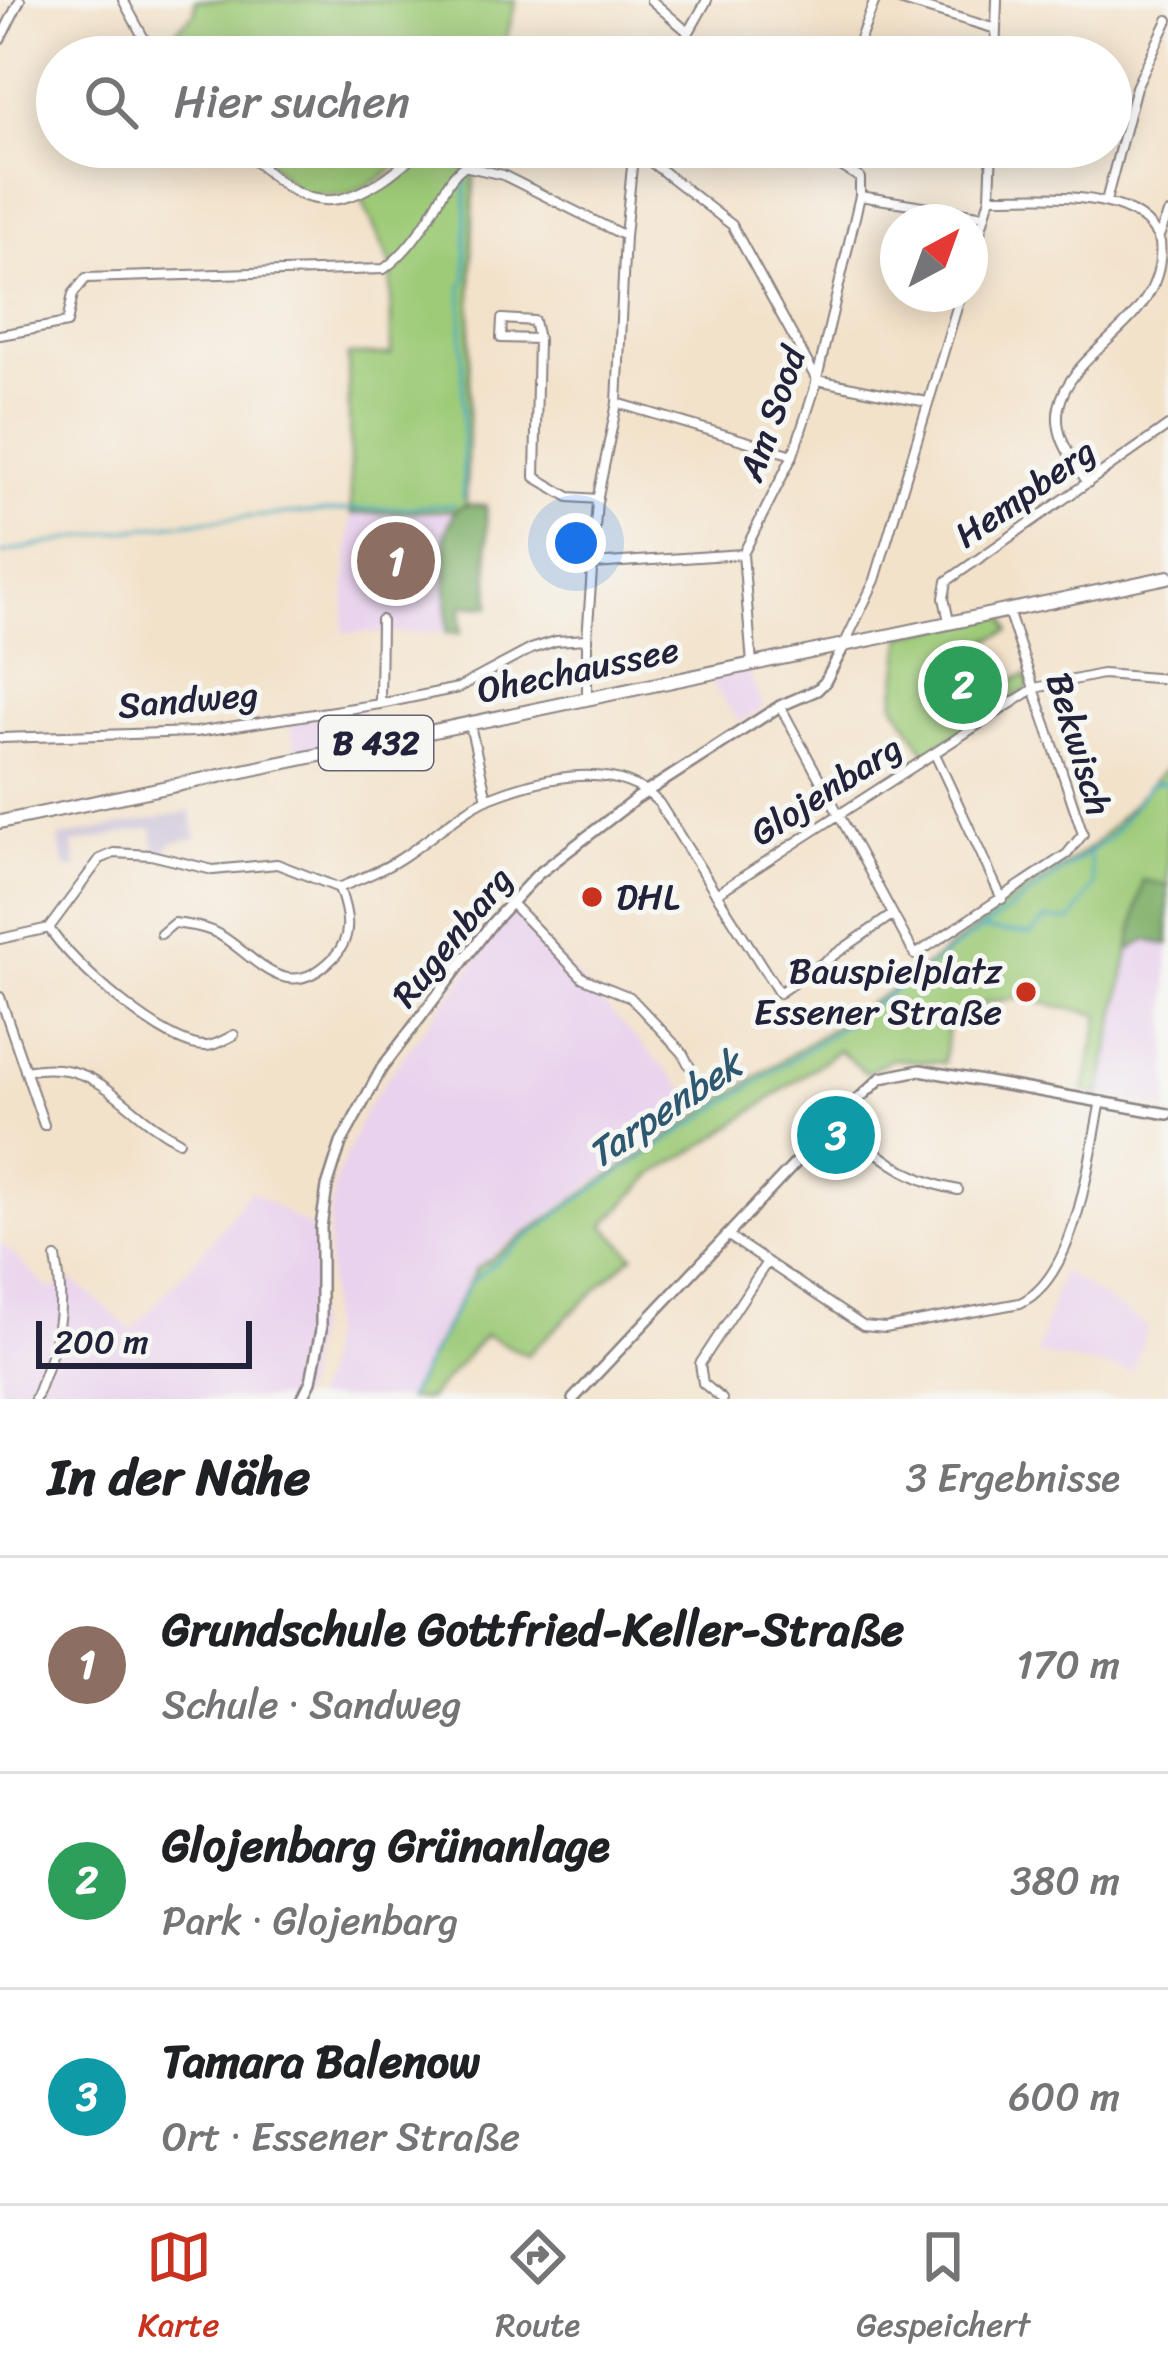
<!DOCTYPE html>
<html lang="de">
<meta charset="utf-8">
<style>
body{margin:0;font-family:Sriracha,sans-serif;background:#f2f2f2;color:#202124}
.compass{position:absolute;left:880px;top:204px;width:108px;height:108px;border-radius:50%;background:#fff;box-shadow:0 6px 30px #0003;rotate:41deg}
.scale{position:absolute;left:36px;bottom:30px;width:216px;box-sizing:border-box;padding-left:12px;border:6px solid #22223b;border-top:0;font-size:33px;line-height:42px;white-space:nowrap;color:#22223b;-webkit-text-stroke:9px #f6f6f2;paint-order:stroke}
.you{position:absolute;left:576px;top:543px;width:42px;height:42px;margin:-30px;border:9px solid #fff;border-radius:50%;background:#1a73e8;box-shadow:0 0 0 18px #1a73e833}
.badge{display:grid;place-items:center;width:78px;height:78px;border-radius:50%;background:#c8321e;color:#fff;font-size:39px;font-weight:700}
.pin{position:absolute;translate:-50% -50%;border:6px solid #fff;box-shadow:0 3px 12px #0006}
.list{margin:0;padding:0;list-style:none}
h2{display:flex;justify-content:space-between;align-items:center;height:156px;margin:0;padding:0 48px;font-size:51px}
h2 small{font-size:39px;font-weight:400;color:#757577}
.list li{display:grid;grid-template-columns:78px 1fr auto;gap:36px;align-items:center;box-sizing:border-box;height:216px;padding:0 48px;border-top:3px solid #e0e0e0}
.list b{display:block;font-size:45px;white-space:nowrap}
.list p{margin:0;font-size:39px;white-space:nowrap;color:#757577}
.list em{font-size:39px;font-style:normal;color:#757577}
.icon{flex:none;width:66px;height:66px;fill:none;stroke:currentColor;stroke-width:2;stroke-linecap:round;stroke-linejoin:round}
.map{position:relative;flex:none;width:1168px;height:1399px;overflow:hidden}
.search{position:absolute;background:#fff;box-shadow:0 6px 30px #0003;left:36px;right:36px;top:36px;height:132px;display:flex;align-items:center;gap:30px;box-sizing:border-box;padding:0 42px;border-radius:66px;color:#757577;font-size:45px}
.sheet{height:804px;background:#fff}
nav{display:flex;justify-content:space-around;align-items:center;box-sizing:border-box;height:168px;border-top:3px solid #e0e0e0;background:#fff;font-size:33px;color:#757577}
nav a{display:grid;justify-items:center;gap:6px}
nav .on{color:#c8321e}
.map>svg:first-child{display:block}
.built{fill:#e9d2ed}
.industrial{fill:#c9bfd7}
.green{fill:#9ecb78;stroke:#60765a;stroke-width:3}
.forest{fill:#7eaf68;stroke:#506852;stroke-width:3}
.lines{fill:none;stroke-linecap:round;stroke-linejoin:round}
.stream{stroke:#3ea8be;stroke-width:3}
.minor-casing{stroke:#8a8282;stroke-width:12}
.tertiary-casing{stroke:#8a8282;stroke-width:14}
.primary-casing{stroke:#8a8282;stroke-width:16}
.minor{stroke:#fff;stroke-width:8}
.tertiary{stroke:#fff;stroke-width:9}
.primary{stroke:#fff;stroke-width:12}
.poi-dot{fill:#c8321e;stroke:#f6f6f2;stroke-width:4.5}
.labels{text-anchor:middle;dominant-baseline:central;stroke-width:10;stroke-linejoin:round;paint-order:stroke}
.shield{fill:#f6f6f2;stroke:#626272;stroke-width:3}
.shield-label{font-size:33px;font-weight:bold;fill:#22223b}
.street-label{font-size:36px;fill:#22223b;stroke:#f6f6f2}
.poi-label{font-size:36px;fill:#22223b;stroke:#f6f6f2;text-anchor:start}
.water-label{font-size:39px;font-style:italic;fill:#2d586f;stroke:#f6f6f2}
</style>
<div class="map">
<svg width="1168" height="1399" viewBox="0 0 1168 1399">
<rect width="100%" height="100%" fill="#f6f6f2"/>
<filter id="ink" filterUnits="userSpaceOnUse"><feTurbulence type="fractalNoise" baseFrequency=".00833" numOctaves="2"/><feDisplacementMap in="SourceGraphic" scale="24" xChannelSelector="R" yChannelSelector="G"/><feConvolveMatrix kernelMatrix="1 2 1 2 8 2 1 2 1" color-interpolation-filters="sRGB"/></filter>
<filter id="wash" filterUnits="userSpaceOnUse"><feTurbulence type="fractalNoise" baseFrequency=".004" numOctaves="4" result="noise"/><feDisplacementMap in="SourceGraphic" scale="48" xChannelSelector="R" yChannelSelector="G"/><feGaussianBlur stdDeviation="2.7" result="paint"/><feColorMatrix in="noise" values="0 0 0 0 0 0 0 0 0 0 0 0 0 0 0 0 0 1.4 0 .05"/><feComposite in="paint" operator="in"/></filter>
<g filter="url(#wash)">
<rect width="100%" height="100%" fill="#f3e2ca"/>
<path class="built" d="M455 510 445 534 447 633H343L351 514Z
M748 671 763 707 740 722 709 680Z
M359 709 365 736 296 751 290 724Z
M1143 880 1168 886V1108L1100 1095Z
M514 911 701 1106 474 1268 405 1399H312L321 1380 328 1335 329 1222 336 1179 365 1111 386 1079Z
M250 1190 315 1231 314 1330 304 1386 296 1399H0V1242L50 1290 73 1280 132 1330 201 1254Z
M1062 1271 1148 1327 1132 1372 1036 1354Z"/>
<path class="industrial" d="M191 811 196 838 170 843 165 854 155 850 152 828 73 844 77 868H65L58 838Z"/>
<path class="green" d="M195 0H516L502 57H161L156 50 195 12Z
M254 147H421L381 178 348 195 300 194Z
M455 147 463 169 474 172 466 505 455 510 351 514 348 355H391V264L360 196C396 181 416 153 455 147Z
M1004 614 1010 631 988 640 1004 683 1026 675 1030 687 926 753 894 703 903 635Z
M1168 766V886L1143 881 1100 1095 1084 1091 1100 1015 1019 998 983 1003 975 1019 949 1014 944 1063 892 1059 866 1073 839 1050 715 1138 654 1174 604 1225 633 1255 527 1355 485 1335 428 1399H407L476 1269 707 1109 917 973 1002 907 1094 845Z"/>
<path class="forest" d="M466 505 486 506 490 606H462L461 633H447L445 534 455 510Z
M1143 880 1168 886V945L1147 940 1129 950Z"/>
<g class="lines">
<path class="stream" d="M463 498 462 287 466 278V173
M0 554C148 519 302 512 454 505
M984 930 1032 934 1046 919 1071 921 1094 886 1089 853
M407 1399 471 1281 568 1206 852 1020 1008 911 1111 836 1150 784 1168 782"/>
</g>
</g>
<g filter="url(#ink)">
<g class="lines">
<g class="minor-casing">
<path id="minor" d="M123 0 154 57
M651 0 688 32
M899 0 996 29
M0 40 20 0
M675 57 707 0
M853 57 875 0
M995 57 997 0
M240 147C288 191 316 222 381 181 397 171 410 157 427 147
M634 149 732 225 817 380 927 402
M860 196 985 216
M990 197C1039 198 1139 186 1160 242 1168 322 1072 345 1059 407 1053 436 1072 459 1088 483
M1106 201 1136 87 1168 20
M1159 236 1168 214
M970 269 990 197 992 147
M0 335 67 323 73 294 86 278 384 269C406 253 422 230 435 207 444 192 449 177 464 166L503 175 625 236
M538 339 501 338 502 319 534 321 538 339 535 477 569 497 598 499
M617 403 793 455
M592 564 743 554
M949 621 944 598 947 581 1168 426
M845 643 875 580 961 294
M752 664 743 554 793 455 814 391 860 196V178L810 147
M587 698V639L597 501 617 403 625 236 634 147
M380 704 381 620
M780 706 915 955 1067 854 1083 834 1008 611
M470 725 487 799
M0 738 196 732 380 704 458 688 531 649 556 641 587 639
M935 754 1002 899
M716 894 1035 688 1102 674 1168 679
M511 903 583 978 630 997 682 1052 690 1067
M49 928C70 962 167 1049 207 1046 215 1046 227 1038 234 1035
M161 934 174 923C189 925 206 927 220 935 258 958 286 1006 333 958 354 937 348 913 339 888
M0 939 49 928 100 859 114 853 151 855 213 870 277 864 339 888C362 878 386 869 406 855 433 837 461 810 491 797 542 777 617 759 659 803L779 993 892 915
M0 997 44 1125
M25 1071C100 1056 120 1111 179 1141
M838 1118C875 1154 906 1180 958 1190
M727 1235 863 1326 885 1328 1020 1303C1077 1277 1089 1157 1101 1101
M35 1399C56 1347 67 1314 56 1258
M722 1399 703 1383 700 1364 767 1262"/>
</g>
<g class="tertiary-casing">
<path id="tertiary" d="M302 1399 311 1381 321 1330V1227L327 1187 341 1143 382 1068 492 923 537 875 637 798 780 706 817 690 825 682 844 646
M573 1399 838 1118 881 1078 920 1070 1168 1114"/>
</g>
<g class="primary-casing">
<path id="primary" d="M0 822 1168 577"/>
</g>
<use href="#minor" class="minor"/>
<use href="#tertiary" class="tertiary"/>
<use href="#primary" class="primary"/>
</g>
</g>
<g class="poi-dot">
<circle cx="592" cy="897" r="12"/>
<circle cx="1026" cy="992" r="12"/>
</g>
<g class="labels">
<rect class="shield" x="319" y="716" width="114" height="54" rx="9"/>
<g class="shield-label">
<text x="376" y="743">B 432</text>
</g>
<g class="street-label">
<text transform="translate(772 414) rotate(-71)">Am Sood</text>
<text transform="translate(1025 493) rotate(-35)">Hempberg</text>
<text transform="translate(578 670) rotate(-12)">Ohechaussee</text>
<text transform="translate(188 700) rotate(-5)">Sandweg</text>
<text transform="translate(1079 744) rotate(73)">Bekwisch</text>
<text transform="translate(826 790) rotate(-33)">Glojenbarg</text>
<text transform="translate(452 937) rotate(-51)">Rugenbarg</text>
</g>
<g class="poi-label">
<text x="616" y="897">DHL</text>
<text x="1002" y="971" text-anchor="end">Bauspielplatz<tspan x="1002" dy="41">Essener Straße</tspan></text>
</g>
<g class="water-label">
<text transform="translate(664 1109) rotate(-34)">Tarpenbek</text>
</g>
</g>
</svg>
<svg class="compass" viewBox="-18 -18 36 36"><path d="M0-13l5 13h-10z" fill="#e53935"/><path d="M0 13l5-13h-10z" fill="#757577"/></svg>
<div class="scale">200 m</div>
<div class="you"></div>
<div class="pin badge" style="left:396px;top:561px;background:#8d6e63">1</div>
<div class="pin badge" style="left:963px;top:685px;background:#2e9e5b">2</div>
<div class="pin badge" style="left:836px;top:1135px;background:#0f9aa8">3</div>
<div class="search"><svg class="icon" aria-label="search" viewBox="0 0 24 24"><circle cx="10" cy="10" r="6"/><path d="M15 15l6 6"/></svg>Hier suchen</div>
</div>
<section class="sheet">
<h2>In der Nähe<small>3 Ergebnisse</small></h2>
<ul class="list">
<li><span class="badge" style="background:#8d6e63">1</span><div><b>Grundschule Gottfried-Keller-Straße</b><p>Schule · Sandweg</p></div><em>170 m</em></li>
<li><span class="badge" style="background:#2e9e5b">2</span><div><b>Glojenbarg Grünanlage</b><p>Park · Glojenbarg</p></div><em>380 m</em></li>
<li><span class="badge" style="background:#0f9aa8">3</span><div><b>Tamara Balenow</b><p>Ort · Essener Straße</p></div><em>600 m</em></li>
</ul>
</section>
<nav>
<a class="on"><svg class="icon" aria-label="map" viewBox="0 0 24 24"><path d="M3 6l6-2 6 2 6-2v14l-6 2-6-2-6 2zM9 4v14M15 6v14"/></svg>Karte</a>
<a><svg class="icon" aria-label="directions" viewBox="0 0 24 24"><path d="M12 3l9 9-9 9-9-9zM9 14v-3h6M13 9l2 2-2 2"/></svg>Route</a>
<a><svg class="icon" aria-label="saved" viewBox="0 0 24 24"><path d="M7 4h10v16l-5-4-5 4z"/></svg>Gespeichert</a>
</nav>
